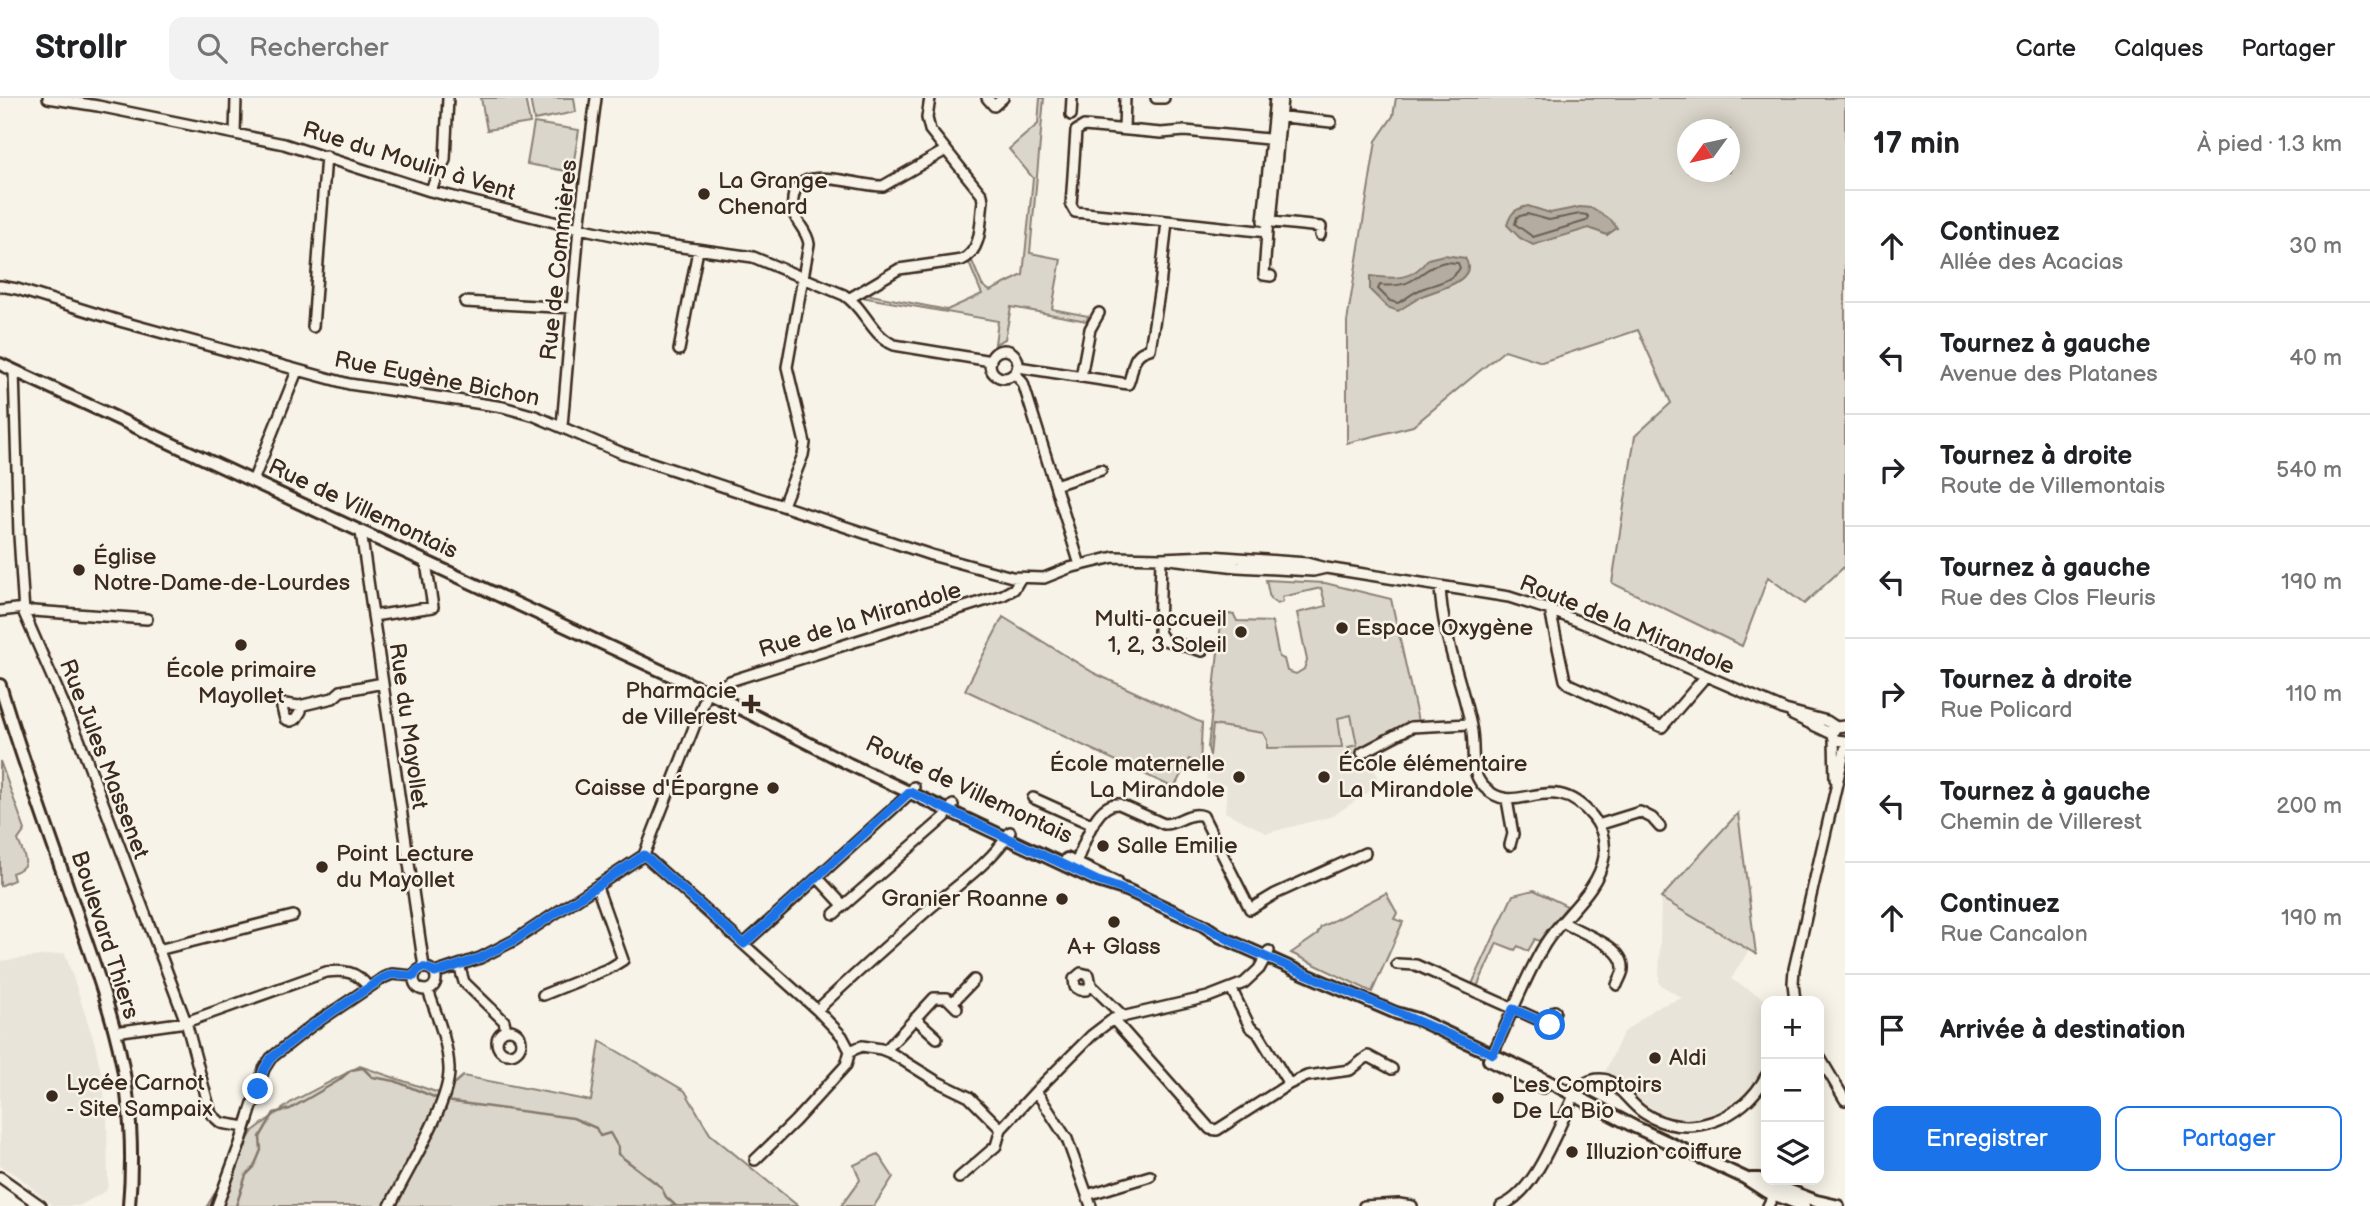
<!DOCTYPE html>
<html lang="fr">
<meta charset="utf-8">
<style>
body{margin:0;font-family:"Balsamiq Sans",sans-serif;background:#f2f2f2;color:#202124}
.controls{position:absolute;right:21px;bottom:21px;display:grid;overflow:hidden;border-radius:14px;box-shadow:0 4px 18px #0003}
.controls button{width:63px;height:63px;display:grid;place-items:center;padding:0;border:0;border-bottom:2px solid #e0e0e0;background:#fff;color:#202124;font:35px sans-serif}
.compass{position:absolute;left:1677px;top:21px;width:63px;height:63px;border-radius:50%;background:#fff;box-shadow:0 4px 18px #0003;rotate:237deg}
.stop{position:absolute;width:21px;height:21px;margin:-16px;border:5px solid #1a73e8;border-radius:50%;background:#fff}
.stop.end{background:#1a73e8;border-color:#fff;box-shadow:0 2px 7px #0008}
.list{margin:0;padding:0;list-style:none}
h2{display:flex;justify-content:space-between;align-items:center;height:91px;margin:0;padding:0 28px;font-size:30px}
h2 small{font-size:23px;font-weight:400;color:#757577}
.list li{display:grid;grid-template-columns:46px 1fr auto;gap:21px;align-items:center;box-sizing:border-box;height:112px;padding:0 28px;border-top:2px solid #e0e0e0}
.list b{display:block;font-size:26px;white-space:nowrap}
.list p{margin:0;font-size:23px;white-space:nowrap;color:#757577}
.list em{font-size:23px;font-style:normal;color:#757577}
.actions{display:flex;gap:14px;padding:21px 28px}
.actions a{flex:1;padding:16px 0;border:2px solid #1a73e8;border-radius:14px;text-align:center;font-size:24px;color:#1a73e8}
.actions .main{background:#1a73e8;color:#fff}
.icon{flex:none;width:38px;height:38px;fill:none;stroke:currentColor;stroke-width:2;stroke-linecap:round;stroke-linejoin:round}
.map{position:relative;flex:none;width:1845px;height:1108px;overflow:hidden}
header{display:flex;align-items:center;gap:42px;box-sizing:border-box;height:98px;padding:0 35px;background:#fff;border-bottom:2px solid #e0e0e0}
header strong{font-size:33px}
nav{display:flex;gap:38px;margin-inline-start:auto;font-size:24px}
.search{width:490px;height:63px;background:#f2f2f2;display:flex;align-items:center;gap:18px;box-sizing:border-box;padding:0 24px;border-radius:14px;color:#757577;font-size:26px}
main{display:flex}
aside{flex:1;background:#fff}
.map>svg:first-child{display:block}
.built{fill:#e9e4d9}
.green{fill:#dbd6cb;stroke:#8b8074;stroke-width:2;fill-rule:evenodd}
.water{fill:#b4aca0;stroke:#84786c;stroke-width:2}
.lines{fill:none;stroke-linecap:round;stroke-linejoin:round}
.shore{stroke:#6b5e52;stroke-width:2}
.stream{stroke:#84786c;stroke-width:2.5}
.minor-casing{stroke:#3b2a1e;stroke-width:14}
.major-casing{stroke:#3b2a1e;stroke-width:16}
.minor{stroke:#f7f3e8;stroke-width:9}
.major{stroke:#f7f3e8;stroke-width:10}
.route{stroke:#1a73e8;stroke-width:9}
.poi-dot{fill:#3b2a1e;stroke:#f7f3e8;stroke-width:2.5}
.labels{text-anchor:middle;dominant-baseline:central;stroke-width:5;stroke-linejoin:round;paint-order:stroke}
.street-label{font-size:23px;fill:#3b2a1e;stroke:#f7f3e8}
.poi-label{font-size:23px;fill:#3b2a1e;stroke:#f7f3e8;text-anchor:start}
</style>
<header>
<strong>Strollr</strong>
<div class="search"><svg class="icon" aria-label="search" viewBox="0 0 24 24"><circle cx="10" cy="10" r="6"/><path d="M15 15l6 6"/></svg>Rechercher</div>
<nav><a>Carte</a><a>Calques</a><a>Partager</a></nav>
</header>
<main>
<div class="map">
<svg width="1845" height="1108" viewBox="0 0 1845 1108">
<rect width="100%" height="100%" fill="#f7f3e8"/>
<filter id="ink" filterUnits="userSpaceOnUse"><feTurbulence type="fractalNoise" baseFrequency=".0143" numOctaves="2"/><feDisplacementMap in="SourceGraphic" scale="14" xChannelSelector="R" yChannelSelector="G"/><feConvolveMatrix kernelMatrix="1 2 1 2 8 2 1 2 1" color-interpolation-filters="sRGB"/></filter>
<g filter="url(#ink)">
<path class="built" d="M1351 617 1357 647 1349 649 1356 665 1371 657 1379 687 1333 718 1267 735 1225 714 1227 687 1206 684 1213 627 1263 635 1267 642V649L1338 619Z
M1661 800 1749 852 1731 881 1768 903 1766 958 1758 981 1746 997 1727 1010 1698 1022 1676 1023 1656 1018 1634 1004 1605 974 1623 935 1655 910 1682 900 1659 886Z
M65 855 95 946 102 979 107 1017 108 1087 106 1093 79 1108H53L18 1078 0 1068V863Z"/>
<path class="green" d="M481 0H525L530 25 487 32Z
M530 0H574L576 14 534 22Z
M1040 0H1044L1030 155 1061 161 1052 211 1088 218 1087 223 1011 209 1005 241 995 246 998 223 861 199 866 196 947 212 982 196 969 165 972 163 982 187 990 193 1023 177 1033 80 1009 51 1038 26Z
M1396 0H1845V468L1804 506 1768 479 1742 548 1612 485 1635 338 1671 305 1638 232 1542 264 1505 252 1413 328 1347 345V224L1376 43 1393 18ZM1688 32H1730V74H1688Z
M534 25 579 32 572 74 527 66Z
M1266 482 1325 485 1391 501 1420 632 1356 665 1348 649 1357 647 1351 617 1338 620 1342 649 1267 650V642L1263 635 1213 627 1210 658 1208 650 1222 515 1234 517 1237 523 1272 524 1279 559 1284 561 1287 573 1296 576 1304 571 1307 562 1297 515 1326 508 1321 490 1282 499 1283 504 1277 506 1270 501Z
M1003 519 1094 575 1202 625 1200 667 1189 661 1174 690 965 592Z
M0 663 25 732 18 742C23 757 34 768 12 775L14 782 0 788Z
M1738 715 1756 856 1661 800Z
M1534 792 1567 808 1539 843 1535 841 1528 853 1518 848 1515 852 1497 845 1477 889 1472 886 1513 797Z
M1386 795 1397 815 1394 821 1403 824 1372 894 1291 855 1317 837 1321 829Z
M600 943 685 993 710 1036 798 1108H207L253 1033 293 1003 360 968 442 996 463 978 591 1003Z
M878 1056 893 1079 874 1108H841L860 1082 854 1067Z"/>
<path class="water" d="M1528 108 1550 115 1580 109 1591 110 1611 122 1617 130 1607 137 1589 130 1533 147 1520 140 1507 127C1511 114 1515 111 1528 108Z
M1444 157 1465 160C1480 183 1435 192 1422 198 1414 203 1406 208 1398 213L1387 209 1370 192V178C1394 181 1412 183 1428 161Z"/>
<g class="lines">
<path class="shore" d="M1527 116 1549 122 1580 116 1587 117 1589 120 1586 123 1533 139 1515 126 1517 119Z
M1445 164 1458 165 1460 170C1452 183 1438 185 1424 190 1415 193 1407 200 1398 205L1390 203 1378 191 1380 187C1419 191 1416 171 1445 164Z"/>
<path class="stream" d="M446 1003 573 1020 596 1030 600 1038 610 1035 618 1049V1056L661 1089 666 1099 676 1108
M236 1108 246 1077 254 1069 261 1052 260 1039 274 1015 290 1011 338 983 351 972 363 970 372 979 395 983 439 1001"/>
<g class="minor-casing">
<path id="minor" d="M48 0 98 8 284 46 430 93 570 128 646 144 753 159 844 197C865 210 870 236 894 247L991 263
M987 0 994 8 1003 0
M1156 0H1164
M1275 0 1263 123 1321 129 1320 137
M1071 17 1072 0
M1275 18 1331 24
M1124 31 1125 0
M235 36 236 0
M430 93 445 62 448 0
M1167 123 1075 114 1071 107 1076 33 1084 28 1161 35 1185 33 1278 42
M1271 124 1282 0
M1267 134 1264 177 1271 178
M0 188 17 191 123 224 349 286 503 309 535 318 622 355 931 457 1012 479 1044 480 1069 470 1114 459 1161 460 1210 458 1307 465 1326 470 1313 473 1237 469 1161 460
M850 200 899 171 962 162C983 152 980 123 983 103L982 97 930 32 927 20 930 0
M465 204 573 210
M313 229 326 58
M990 266a14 14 0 1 1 28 0a14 14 0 1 1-28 0Z
M679 252 698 152
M1018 269 1128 286C1135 270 1130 256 1150 251L1160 189 1167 123 1267 134 1268 123
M14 273 19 437 24 515 79 641 186 924 211 1016 221 1025 245 1029
M1015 276 1023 285 1080 467
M1081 279 1090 231 1099 215
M562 328 579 130 596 0
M253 383 297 273
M1055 387 1101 372
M783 407 803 357 805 345 787 269 809 146C807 131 794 124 793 111 788 59 856 89 883 88L946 52
M361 434 424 869
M1161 460 1159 534 1164 542 1202 553
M1326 470 1509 499 1550 512 1600 532 1785 612 1827 623 1836 629
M1440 488C1442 537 1461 581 1471 628 1476 649 1468 673 1484 689 1517 723 1550 667 1593 719 1602 730 1606 744 1604 759 1598 794 1563 817 1545 846 1523 882 1509 924 1490 961
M1550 512 1565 582 1569 586 1662 629 1706 578
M0 513 24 510
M24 515 33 513 147 521
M373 518 433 509 426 465
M299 608 301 613 296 621 291 623 285 621 282 610 285 606 299 608 333 600 341 593 383 585
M1792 617 1832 636
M1845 628 1836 629 1832 636 1835 642 1845 643
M1834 641 1835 681
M1362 655 1411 629 1470 626
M1033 700 1093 727
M1507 702 1513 736 1510 747
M1598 727 1640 714 1652 720 1660 729
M644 757 817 912 842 938 850 953 846 967 795 1023 755 1062
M1074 770C1083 751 1094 704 1119 706L1164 726C1178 726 1189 713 1203 718L1250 811 1275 796 1365 755
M818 780 843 807
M834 816 945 719 953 707
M1563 824C1579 835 1625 847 1623 871 1623 876 1618 883 1617 887
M744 846 907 698 914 689
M158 852 293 818
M1397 866 1416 867 1550 927 1555 913
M459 867 464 884 504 923 506 932
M414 881a11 11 0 1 1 22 0a11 11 0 1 1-22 0Z
M435 875 480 860 515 842 644 757 707 596 730 583 1003 497 1014 491 1020 481
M1091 887 1086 892H1080L1075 889 1074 881 1081 875 1089 877 1091 887 1124 919
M1231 890 1250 929 1258 935 1289 986
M543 897 610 870 623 862 597 789
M1795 903 1793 885 1794 871 1845 651
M952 905 974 882
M817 912C854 877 891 844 929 811 955 789 993 763 1010 734
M915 920 937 940
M1113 921 1210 1031 1217 1032 1289 986 1307 978 1350 972 1368 958 1392 971
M497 944a12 12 0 1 1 24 0a12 12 0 1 1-24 0Z
M115 934 186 924 326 874C344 872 357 873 368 889
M886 952 934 900H947L957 910
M850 953 862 948 881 951 891 955 936 983 969 999 1001 1031
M1819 958 1845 1002
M1036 993 1067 1041 1091 1108
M0 1079 41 1108
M959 1080 996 1048 1001 1031 1036 993 1092 937 1113 921 1208 899 1244 885 1259 871 1269 853
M1087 1097 1150 1078
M217 1108 240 1046 264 971 271 960 310 929 383 880 392 876 414 878
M390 1108C406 1074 451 1004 449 970 448 944 436 916 428 892
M1364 1108 1399 1106 1412 1108
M1501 1108C1537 1094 1558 1028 1576 994 1584 984 1594 979 1607 982 1622 990 1630 1006 1644 1015 1687 1044 1744 1021 1766 978
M1768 1108 1772 1100 1780 1094"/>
</g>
<g class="major-casing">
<path id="major" d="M0 266 724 602 849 666 1098 783 1127 792 1203 827 1221 839 1298 873 1396 915 1417 921 1532 975 1635 1029 1745 1080 1765 1093 1804 1108
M0 587C24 668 54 748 81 828 93 863 106 899 115 934 130 991 134 1050 129 1108
M1067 761 1116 785
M1489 962 1543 989
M1751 1081H1759L1816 1103 1838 1108"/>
</g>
<use href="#minor" class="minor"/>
<use href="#major" class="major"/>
</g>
</g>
<g class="lines" filter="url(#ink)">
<path class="route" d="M258 991 264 971 271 960 310 929 383 880 392 876 414 878C418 868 427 867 435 875L480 860 515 842 644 757 744 846 910 694 1098 783C1133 794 1168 809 1201 826 1217 834 1231 844 1248 851 1329 887 1412 919 1493 956L1513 911 1550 927"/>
</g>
<g class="poi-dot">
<circle cx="704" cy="96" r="7"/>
<circle cx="79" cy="472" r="7"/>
<circle cx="1342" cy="530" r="7"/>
<circle cx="1241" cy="534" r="7"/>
<circle cx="241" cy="547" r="7"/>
<path d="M747.5 595.5h7v7h7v7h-7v7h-7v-7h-7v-7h7z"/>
<circle cx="1239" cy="679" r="7"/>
<circle cx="1324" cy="679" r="7"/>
<circle cx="773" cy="690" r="7"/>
<circle cx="1103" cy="748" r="7"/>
<circle cx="322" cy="769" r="7"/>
<circle cx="1062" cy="801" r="7"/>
<circle cx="1114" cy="824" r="7"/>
<circle cx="1655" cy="960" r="7"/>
<circle cx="52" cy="998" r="7"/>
<circle cx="1498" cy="1000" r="7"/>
<circle cx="1572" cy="1054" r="7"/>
</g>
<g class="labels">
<g class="street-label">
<text transform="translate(409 63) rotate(17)">Rue du Moulin à Vent</text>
<text transform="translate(559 162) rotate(-84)">Rue de Commières</text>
<text transform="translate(437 281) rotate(11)">Rue Eugène Bichon</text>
<text transform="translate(363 411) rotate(25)">Rue de Villemontais</text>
<text transform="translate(860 522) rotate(-17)">Rue de la Mirandole</text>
<text transform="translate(1627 527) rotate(22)">Route de la Mirandole</text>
<text transform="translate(408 628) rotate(82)">Rue du Mayollet</text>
<text transform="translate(104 661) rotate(69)">Rue Jules Massenet</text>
<text transform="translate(969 692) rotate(25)">Route de Villemontais</text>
<text transform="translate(105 837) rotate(72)">Boulevard Thiers</text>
</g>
<g class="poi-label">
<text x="718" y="83">La Grange<tspan x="718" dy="26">Chenard</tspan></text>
<text x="93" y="459">Église<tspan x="93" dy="26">Notre-Dame-de-Lourdes</tspan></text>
<text x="1227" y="521" text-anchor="end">Multi-accueil<tspan x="1227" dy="26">1, 2, 3 Soleil</tspan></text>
<text x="1356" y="530">Espace Oxygène</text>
<text x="241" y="572" text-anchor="middle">École primaire<tspan x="241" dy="26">Mayollet</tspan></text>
<text x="737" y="593" text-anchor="end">Pharmacie<tspan x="737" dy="26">de Villerest</tspan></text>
<text x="1225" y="666" text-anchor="end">École maternelle<tspan x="1225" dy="26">La Mirandole</tspan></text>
<text x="1338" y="666">École élémentaire<tspan x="1338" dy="26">La Mirandole</tspan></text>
<text x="759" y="690" text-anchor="end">Caisse d'Épargne</text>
<text x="1117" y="748">Salle Emilie</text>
<text x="336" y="756">Point Lecture<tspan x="336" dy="26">du Mayollet</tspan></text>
<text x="1048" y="801" text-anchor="end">Granier Roanne</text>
<text x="1114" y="849" text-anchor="middle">A+ Glass</text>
<text x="1669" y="960">Aldi</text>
<text x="66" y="985">Lycée Carnot<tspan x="66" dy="26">- Site Sampaix</tspan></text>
<text x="1512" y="987">Les Comptoirs<tspan x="1512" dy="26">De La Bio</tspan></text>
<text x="1586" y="1054">Illuzion coiffure</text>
</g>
</g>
</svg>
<div class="controls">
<button>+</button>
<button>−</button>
<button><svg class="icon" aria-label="layers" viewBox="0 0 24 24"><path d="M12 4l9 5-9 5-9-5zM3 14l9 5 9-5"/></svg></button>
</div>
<svg class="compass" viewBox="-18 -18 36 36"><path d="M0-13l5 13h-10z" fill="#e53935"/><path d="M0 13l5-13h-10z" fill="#757577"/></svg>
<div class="stop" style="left:1550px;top:927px"></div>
<div class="stop end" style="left:258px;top:991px"></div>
</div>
<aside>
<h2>17 min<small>À pied · 1.3 km</small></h2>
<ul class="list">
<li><svg class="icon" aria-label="ahead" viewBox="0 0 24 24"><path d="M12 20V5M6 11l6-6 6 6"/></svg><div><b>Continuez</b><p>Allée des Acacias</p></div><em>30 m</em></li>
<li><svg class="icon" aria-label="left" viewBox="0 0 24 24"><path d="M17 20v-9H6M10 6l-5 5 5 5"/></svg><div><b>Tournez à gauche</b><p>Avenue des Platanes</p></div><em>40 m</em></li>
<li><svg class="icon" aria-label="right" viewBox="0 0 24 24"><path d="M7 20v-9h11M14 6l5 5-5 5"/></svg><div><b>Tournez à droite</b><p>Route de Villemontais</p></div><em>540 m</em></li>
<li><svg class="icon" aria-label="left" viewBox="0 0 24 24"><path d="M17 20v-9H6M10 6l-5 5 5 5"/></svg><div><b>Tournez à gauche</b><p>Rue des Clos Fleuris</p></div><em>190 m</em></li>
<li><svg class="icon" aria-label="right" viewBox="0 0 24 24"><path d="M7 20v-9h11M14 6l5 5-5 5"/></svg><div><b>Tournez à droite</b><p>Rue Policard</p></div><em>110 m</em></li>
<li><svg class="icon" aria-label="left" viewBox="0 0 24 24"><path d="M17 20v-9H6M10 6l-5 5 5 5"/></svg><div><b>Tournez à gauche</b><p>Chemin de Villerest</p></div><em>200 m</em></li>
<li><svg class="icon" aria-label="ahead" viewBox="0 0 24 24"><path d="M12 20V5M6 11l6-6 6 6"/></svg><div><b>Continuez</b><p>Rue Cancalon</p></div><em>190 m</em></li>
<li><svg class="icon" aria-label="arrive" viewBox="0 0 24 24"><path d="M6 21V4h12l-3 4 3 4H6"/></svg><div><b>Arrivée à destination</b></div></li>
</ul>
<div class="actions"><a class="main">Enregistrer</a><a>Partager</a></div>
</aside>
</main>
